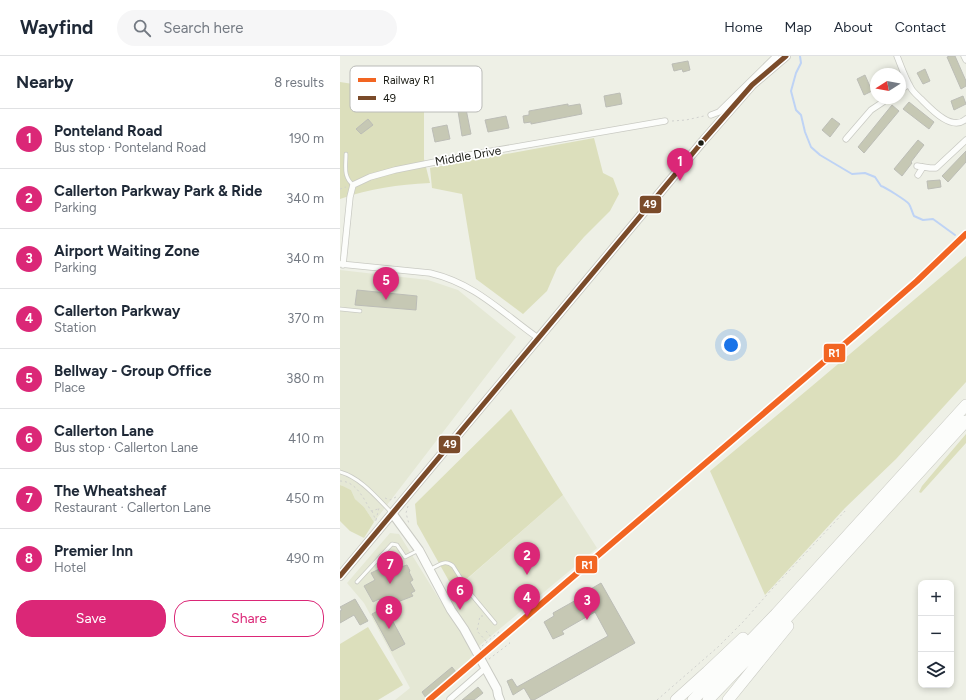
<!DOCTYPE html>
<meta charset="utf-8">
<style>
body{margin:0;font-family:Figtree,sans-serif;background:#f6f6f7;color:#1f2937}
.controls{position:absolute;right:12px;bottom:12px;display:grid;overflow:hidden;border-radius:8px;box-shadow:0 2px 6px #0003}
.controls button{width:36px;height:36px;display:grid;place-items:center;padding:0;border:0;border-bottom:1px solid #e0e1e3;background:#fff;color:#1f2937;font:20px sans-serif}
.compass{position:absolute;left:530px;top:12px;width:36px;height:36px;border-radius:50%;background:#fff;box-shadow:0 2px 6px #0003;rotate:259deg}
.you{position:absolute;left:391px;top:289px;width:14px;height:14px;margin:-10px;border:3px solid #fff;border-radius:50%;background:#1a73e8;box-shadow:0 0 0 6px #1a73e833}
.badge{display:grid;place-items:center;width:26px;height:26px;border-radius:50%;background:#db2777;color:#fff;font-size:13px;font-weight:700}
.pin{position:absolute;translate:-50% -33px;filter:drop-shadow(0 1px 2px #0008)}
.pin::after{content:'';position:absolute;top:21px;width:14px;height:12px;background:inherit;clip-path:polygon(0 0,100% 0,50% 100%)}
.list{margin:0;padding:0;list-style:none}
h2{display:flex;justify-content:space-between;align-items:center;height:52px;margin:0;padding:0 16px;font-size:17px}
h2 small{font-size:13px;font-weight:400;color:#747a83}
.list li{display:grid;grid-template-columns:26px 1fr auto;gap:12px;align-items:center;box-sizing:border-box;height:60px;padding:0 16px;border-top:1px solid #e0e1e3}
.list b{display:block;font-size:15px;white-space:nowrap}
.list p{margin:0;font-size:13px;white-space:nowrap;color:#747a83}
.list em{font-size:13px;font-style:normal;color:#747a83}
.actions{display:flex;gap:8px;padding:12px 16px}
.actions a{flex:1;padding:9px 0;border:1px solid #db2777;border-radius:16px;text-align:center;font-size:14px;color:#db2777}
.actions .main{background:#db2777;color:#fff}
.icon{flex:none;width:22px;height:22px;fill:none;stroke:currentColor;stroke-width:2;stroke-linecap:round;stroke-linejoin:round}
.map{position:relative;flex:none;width:626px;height:644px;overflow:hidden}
header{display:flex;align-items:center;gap:24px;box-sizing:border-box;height:56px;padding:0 20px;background:#fff;border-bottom:1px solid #e0e1e3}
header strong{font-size:19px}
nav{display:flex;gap:22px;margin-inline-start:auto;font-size:14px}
.search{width:280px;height:36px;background:#f6f6f7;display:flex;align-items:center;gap:10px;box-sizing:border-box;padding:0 14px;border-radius:22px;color:#747a83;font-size:15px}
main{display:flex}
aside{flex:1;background:#fff}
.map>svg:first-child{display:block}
.built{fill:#e5e8d5}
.green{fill:#dcdfbc}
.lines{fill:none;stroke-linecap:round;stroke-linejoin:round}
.stream{stroke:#bed3f5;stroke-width:2}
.building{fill:#c6c8b4;stroke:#bcbdb6}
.lane-casing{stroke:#c9cac3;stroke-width:4.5}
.street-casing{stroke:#c9cac3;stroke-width:7}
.secondary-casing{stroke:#c9cac3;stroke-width:10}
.highway-casing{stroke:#c9cac3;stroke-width:12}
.path{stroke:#d0d1ce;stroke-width:1;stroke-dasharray:2 3;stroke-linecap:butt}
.lane{stroke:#fcfdfb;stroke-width:3}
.street{stroke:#fcfdfb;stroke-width:5.5}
.secondary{stroke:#fcfdfb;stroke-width:8}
.highway{stroke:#fcfdfb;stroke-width:11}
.bus-1-casing{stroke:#fff;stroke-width:8}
.bus-1{stroke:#7a4b2a;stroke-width:5}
.rail-1-casing{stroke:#fff;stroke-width:9}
.rail-1{stroke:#f26522;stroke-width:6}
.bus-dot{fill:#1a1b14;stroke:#fff;stroke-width:1.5}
.labels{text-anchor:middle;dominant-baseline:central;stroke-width:3.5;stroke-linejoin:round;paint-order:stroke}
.street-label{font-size:12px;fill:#1a1b14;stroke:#fff}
.key{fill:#fff;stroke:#babbb8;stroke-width:1}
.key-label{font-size:11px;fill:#1a1b14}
.line-badge{stroke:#fff;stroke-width:1.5}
.badge-label{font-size:11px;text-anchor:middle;font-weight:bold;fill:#fff}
</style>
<header>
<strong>Wayfind</strong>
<div class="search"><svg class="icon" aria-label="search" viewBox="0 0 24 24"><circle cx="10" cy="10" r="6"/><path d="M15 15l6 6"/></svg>Search here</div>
<nav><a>Home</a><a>Map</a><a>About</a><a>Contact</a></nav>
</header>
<main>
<aside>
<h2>Nearby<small>8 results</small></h2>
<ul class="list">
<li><span class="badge">1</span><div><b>Ponteland Road</b><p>Bus stop · Ponteland Road</p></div><em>190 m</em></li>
<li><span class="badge">2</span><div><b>Callerton Parkway Park &amp; Ride</b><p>Parking</p></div><em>340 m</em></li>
<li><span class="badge">3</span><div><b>Airport Waiting Zone</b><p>Parking</p></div><em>340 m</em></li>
<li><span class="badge">4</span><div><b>Callerton Parkway</b><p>Station</p></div><em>370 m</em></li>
<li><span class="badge">5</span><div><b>Bellway - Group Office</b><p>Place</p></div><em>380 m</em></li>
<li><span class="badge">6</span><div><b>Callerton Lane</b><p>Bus stop · Callerton Lane</p></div><em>410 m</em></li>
<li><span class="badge">7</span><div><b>The Wheatsheaf</b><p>Restaurant · Callerton Lane</p></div><em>450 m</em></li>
<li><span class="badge">8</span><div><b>Premier Inn</b><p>Hotel</p></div><em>490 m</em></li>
</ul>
<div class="actions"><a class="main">Save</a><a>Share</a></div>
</aside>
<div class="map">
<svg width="626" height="644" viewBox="0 0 626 644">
<rect width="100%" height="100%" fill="#eef0e6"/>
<path class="built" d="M0 214 88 224 118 234 176 281 34 466 24 451 15 443 11 434 3 430 0 429Z
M223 439 257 492 139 590 127 607 85 644H55L70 632 24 547 7 527 50 477 59 478 101 546Z"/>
<path class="green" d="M0 26 26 30 84 42V103L90 127C57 129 31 132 0 143Z
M254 82 263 117 273 122 279 138 270 155 244 181 217 212 207 235 183 258 136 223 122 138 92 132 90 112Z
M626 200V326L556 403 505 452 425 539 370 415 472 330Z
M171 353 223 439 114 534 77 468 75 448Z
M626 378V387L581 437 579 436 582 430Z
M0 429 3 430 11 434 15 443 24 451 34 466 24 482 10 475 0 465Z
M28 571 63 629 38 644H0V588Z"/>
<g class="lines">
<path class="stream" d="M460 0 461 7 456 17 451 35 456 54 461 59 465 76 471 91 480 99 512 118 525 117 535 121 541 130C545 131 567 145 569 148 571 151 572 156 574 160L583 164 593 163 615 179"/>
</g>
<path class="building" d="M610 0H615L626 25V30L621 33 607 1Z
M348 5 350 14 343 16 342 13 334 15 332 8Z
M585 13 590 25 583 28 577 17Z
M525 19 532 35 524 39 517 23Z
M280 37 282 48 266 51 264 40Z
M623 40 626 48 614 54 611 45Z
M569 46 594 66 589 73 563 53Z
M125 48 131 78 122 80 117 49Z
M228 48V50L240 48 242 58 191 68V66L184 67 183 60 189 59V55Z
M552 49 559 55 524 97 518 91Z
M166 60 169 72 148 76 145 64Z
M492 62 500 68 490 81 482 74Z
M28 63 33 69 21 78 16 73Z
M107 69 110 83 95 86 92 72Z
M578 84 584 89 571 106 572 107 562 120 554 113Z
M626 95V106L608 126 602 120Z
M600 124 601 131 588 133 587 125Z
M17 234 77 240 76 254 15 249Z
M58 504 61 511 67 509 70 515 69 516 73 524 70 526 75 535 71 537 73 540 55 547 53 543 42 548 39 543 33 546 24 530 35 524 31 517Z
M261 527 295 587 194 644H191L184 632 173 639 167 625 172 623 177 631 268 580 255 556 222 575 224 578 213 583 204 566 214 560 213 557 245 539 244 537Z
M15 543 28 565 20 569 14 559 0 567V555L2 554 0 551Z
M45 551 65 588 52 595 32 558Z
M112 611 116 616 86 642 82 636Z
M138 631 143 637 134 644H122Z"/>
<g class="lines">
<g class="lane-casing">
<path id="lane" d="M6 98C6 111 3 120 13 129
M0 253 20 255
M0 416C21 422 36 441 51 456
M91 513C99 509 105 503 113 510L130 537 155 567
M17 526 52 488 57 489 65 501 79 494"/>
</g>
<g class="street-casing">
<path id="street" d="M557 0C561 10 565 22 571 32 573 36 578 40 581 43 591 53 612 76 626 63
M624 0 626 4
M560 34 569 28
M371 59 379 56 436 0
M506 83 531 54 549 42
M577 110 590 112H596L626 84
M578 119 583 111
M0 208 90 217C136 228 161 256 198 282
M3 209 10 141 13 129 30 121 55 114 135 98 325 65
M110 643 142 615"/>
</g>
<g class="secondary-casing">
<path id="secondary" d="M52 457 79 494 111 554 124 573 157 633 158 639 160 644
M0 520 363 85 412 29 446 0"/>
</g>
<g class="highway-casing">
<path id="highway" d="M336 644 367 616 403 582
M353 644 436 558 626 349
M368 644 444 565 626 365
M388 644 448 570"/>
</g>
<path class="path" d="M332 65 346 64 364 60
M0 133 6 131
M0 425C16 425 24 443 31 455L38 453
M45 442 50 444 56 441
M68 450 66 457 69 468
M32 455 36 465
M36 464 39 452
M113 541 120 554
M143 560H140L137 575 147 586
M146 575 152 582
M142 590 160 575 161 576
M149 603 170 587 168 585
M317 644 378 591 403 566 432 533 507 453"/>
<use href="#lane" class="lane"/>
<use href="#street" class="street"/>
<use href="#secondary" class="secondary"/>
<use href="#highway" class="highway"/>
<g class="bus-1-casing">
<path id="bus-1" d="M0 520 363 85 412 29 446 0"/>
</g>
<use href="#bus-1" class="bus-1"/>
<g class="rail-1-casing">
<path id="rail-1" d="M89 644 521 274 577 225 626 178"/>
</g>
<use href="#rail-1" class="rail-1"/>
</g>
<circle class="bus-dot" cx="361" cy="87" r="3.5"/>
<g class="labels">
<g class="street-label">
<text transform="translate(128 100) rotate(-10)">Middle Drive</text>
</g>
</g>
<rect x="10" y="10" width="132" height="46" rx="6" class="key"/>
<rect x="18" y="22" width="18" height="4" fill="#f26522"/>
<rect x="18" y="40" width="18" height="4" fill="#7a4b2a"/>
<g class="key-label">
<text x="43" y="28">Railway R1</text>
<text x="43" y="46">49</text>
</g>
<g class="line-badge">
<rect x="299" y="139" width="23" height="19" rx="4" fill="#7a4b2a"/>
<rect x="483" y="287" width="23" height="20" rx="4" fill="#f26522"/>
<rect x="98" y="379" width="23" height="19" rx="4" fill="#7a4b2a"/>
<rect x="235" y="499" width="23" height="19" rx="4" fill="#f26522"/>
</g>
<g class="badge-label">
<text x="310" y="152">49</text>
<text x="494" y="301">R1</text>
<text x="110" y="392">49</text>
<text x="247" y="513">R1</text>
</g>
</svg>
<div class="controls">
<button>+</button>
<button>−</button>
<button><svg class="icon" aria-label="layers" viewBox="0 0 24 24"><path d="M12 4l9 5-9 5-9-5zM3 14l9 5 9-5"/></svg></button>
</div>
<svg class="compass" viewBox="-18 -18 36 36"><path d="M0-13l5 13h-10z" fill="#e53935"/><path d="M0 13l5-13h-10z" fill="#747a83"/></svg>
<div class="you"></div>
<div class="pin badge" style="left:340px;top:125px">1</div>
<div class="pin badge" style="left:187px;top:519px">2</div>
<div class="pin badge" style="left:247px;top:564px">3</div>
<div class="pin badge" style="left:187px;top:561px">4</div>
<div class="pin badge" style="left:46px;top:244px">5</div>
<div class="pin badge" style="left:120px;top:554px">6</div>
<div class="pin badge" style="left:50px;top:528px">7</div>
<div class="pin badge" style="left:49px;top:573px">8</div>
</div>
</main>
